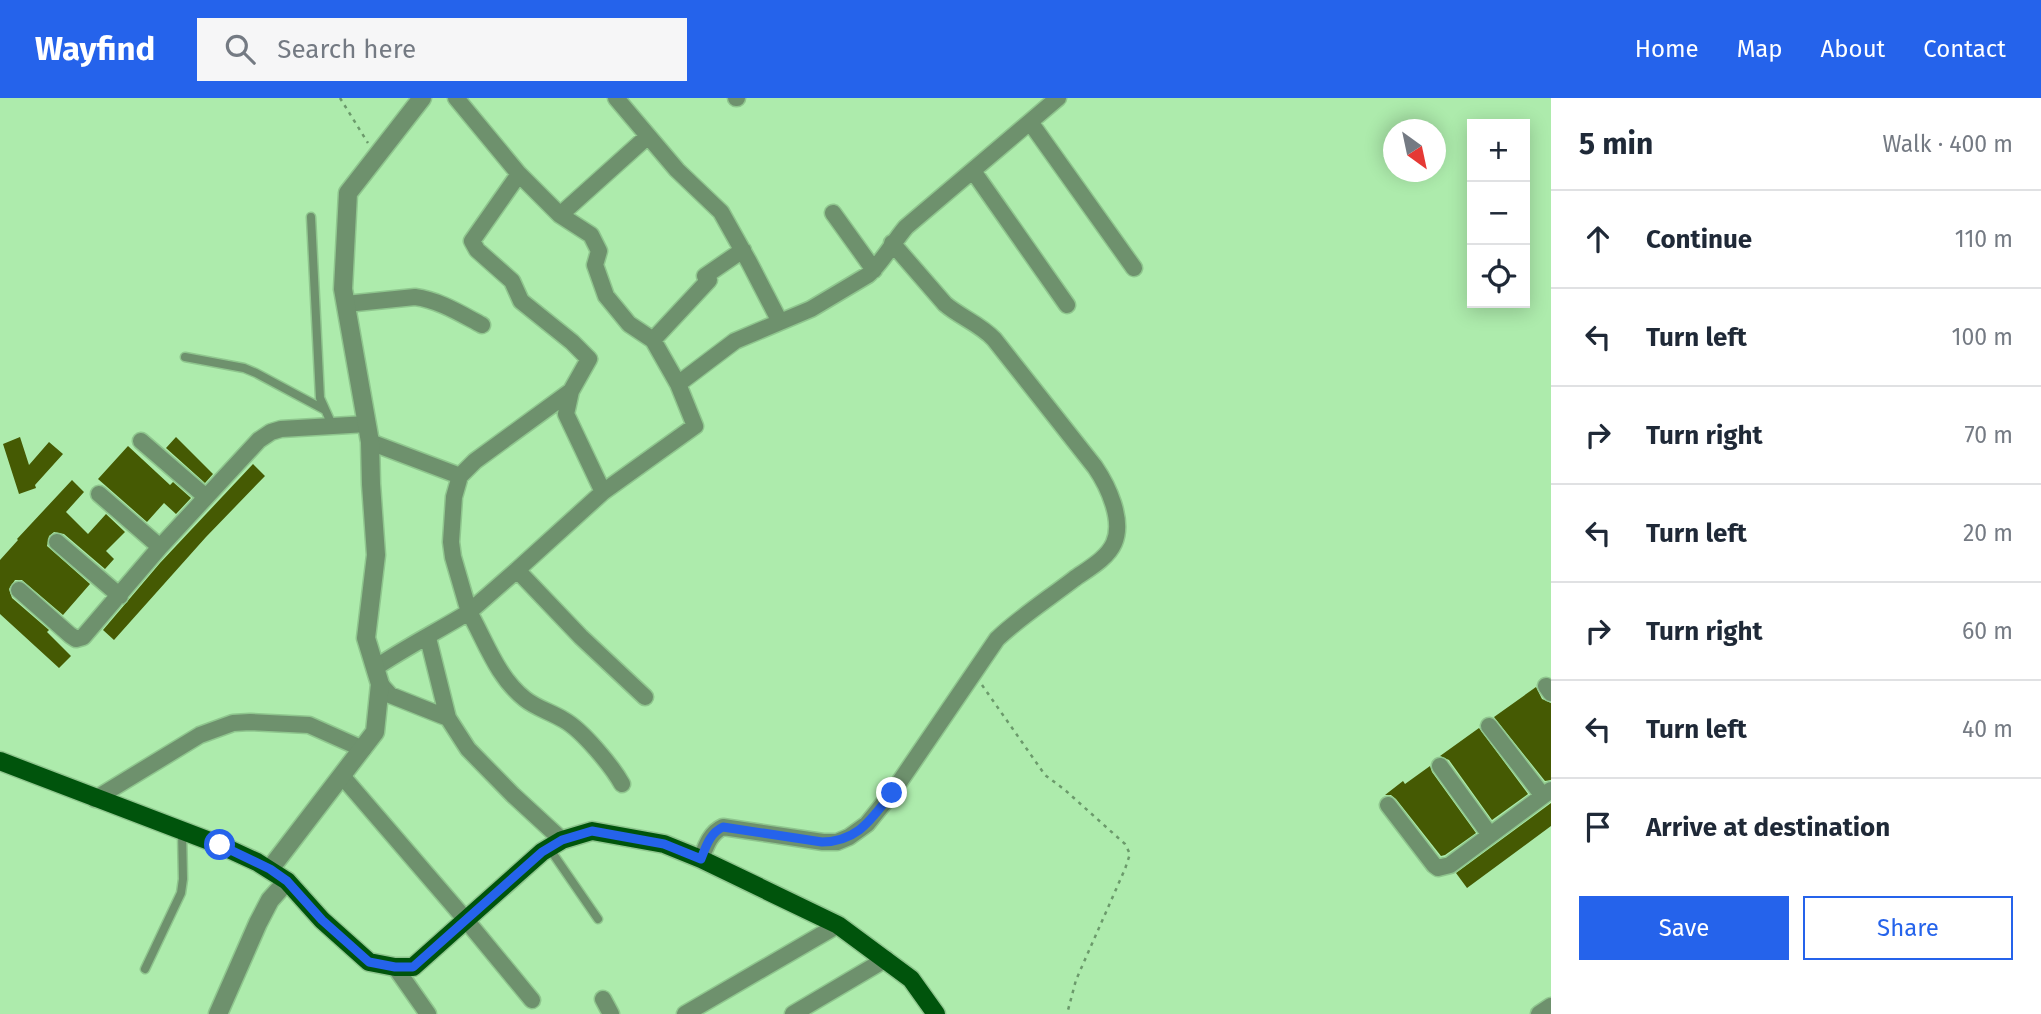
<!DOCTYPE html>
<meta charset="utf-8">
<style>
body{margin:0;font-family:"Fira Sans",sans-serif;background:#f6f6f7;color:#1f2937}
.controls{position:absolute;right:21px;top:21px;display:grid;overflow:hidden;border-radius:0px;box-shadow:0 4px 18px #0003}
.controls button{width:63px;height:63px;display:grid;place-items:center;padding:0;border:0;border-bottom:2px solid #e0e1e3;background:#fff;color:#1f2937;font:35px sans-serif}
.compass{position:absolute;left:1383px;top:21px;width:63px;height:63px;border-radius:50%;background:#fff;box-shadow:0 4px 18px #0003;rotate:147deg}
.stop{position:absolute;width:21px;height:21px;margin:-16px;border:5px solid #2563eb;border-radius:50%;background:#fff}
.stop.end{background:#2563eb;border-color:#fff;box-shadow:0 2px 7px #0008}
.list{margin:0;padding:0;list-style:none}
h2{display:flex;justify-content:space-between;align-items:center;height:91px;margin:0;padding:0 28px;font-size:30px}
h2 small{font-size:23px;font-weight:400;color:#747a83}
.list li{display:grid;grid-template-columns:46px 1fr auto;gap:21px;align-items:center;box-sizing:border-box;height:98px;padding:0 28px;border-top:2px solid #e0e1e3}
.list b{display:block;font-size:26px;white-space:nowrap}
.list em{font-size:23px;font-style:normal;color:#747a83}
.actions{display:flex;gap:14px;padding:21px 28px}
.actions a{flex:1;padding:16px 0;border:2px solid #2563eb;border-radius:0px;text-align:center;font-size:24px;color:#2563eb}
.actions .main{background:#2563eb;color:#fff}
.icon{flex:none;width:38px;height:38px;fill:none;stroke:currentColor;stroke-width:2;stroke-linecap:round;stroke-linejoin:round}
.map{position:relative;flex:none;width:1551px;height:916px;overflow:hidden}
header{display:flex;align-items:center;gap:42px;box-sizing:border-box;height:98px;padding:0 35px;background:#2563eb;color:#fff}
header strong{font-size:33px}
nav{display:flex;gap:38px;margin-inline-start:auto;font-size:24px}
.search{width:490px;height:63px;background:#f6f6f7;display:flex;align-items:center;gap:18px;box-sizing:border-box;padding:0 24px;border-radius:0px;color:#747a83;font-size:26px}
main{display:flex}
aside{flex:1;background:#fff}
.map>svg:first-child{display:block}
.building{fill:#455a03}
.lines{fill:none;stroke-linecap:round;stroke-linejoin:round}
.service-casing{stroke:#8fc68e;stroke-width:11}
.minor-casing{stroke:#8fc68e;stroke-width:19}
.tertiary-casing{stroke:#8fc68e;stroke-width:21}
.primary-casing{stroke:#8fc68e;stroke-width:21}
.path{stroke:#6b9a6b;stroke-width:2.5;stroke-dasharray:3.5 5;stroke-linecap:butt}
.service{stroke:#6e916d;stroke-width:8}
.minor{stroke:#6e916d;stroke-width:16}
.tertiary{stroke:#6e916d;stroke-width:18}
.primary{stroke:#00540c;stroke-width:18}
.route{stroke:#2563eb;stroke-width:9}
</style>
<header>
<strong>Wayfind</strong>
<div class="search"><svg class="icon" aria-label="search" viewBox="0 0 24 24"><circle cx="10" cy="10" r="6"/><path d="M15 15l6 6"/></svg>Search here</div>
<nav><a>Home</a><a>Map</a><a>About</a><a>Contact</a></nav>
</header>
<main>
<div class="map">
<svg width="1551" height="916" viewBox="0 0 1551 916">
<rect width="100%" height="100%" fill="#adebac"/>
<path class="building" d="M20 339 29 367 49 344 63 356 35 387 36 390 19 396 3 346Z
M176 339 213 376 205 385 166 350Z
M128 348 170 387 173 384 191 400 176 416 164 405 147 424 98 381Z
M253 366 265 378 206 439 114 542 103 532 160 465Z
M72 382 84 394 66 414 88 436 106 416 125 434 106 453 114 461 105 471 64 436 54 434 49 438 47 448 90 486 63 517 22 482H15L9 491 12 500 49 532 47 534 71 558 59 570 0 516V462L18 442 17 441Z
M1536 589 1542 601 1551 605V682L1545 683 1494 619Z
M1479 630 1528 696 1492 722 1449 662 1440 658Z
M1430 668 1432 674 1476 735 1445 757 1441 758 1396 701 1391 697H1385L1403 683 1405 686Z
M1551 705V728L1467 790 1456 775Z"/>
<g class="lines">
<g class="service-casing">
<path id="service" d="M311 119 320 300 333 329
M185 259 244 270 256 275 325 312
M549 750 598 821
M145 871 181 795 183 781 182 733"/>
</g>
<g class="minor-casing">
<path id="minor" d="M456 0 519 76 560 117 591 137 599 153 595 167 606 198 629 226 653 242 678 286 695 328 603 394
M616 0 677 72 721 114 749 164 780 224
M736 0H737
M1030 24 1134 170
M973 73 1067 207
M519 76 472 143 477 152 512 183 521 203 572 244 589 261 571 293 566 316 603 394 517 472 581 539 645 599
M833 115 874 172
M560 117 648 38
M705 178 743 152
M346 206 415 199C439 202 461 216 482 227
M653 242 709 182
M678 286 735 243 811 211 868 177C881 166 894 143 906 129L1058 0
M141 343 206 399
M370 344 460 378
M99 396 160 449
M57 444 120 498
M517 472 469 514C486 544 497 579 525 601 536 610 551 614 564 622 582 632 612 668 622 686
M19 492 70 537 76 541 83 539 160 449 259 342 271 334 281 331 367 326
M428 540 448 620
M375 570C406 549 438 533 469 514L453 459 451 444 454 399 460 378 475 363 571 293
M380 586 390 597 448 620 468 651 513 697 562 742
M1546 588 1551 595
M1489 628 1543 698
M1440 668 1490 737
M342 678 466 822 532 902
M95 701 200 637 233 625 250 624 309 627 363 651
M1388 707 1434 767 1438 770 1450 767 1551 692
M701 761C706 748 710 735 723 729L823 744H837L849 739 867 726 892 695 997 541C1020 519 1048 501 1074 481 1088 471 1107 461 1114 445 1124 422 1108 388 1095 369L994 241C980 226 960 219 945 206L892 145
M395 869 428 916
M603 901 611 916
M685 916 838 827
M793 916 886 861
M1539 916 1551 908"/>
</g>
<g class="tertiary-casing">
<path id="tertiary" d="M270 771 375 634 380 586 366 540 376 457 371 386 370 344 343 191 348 95 422 0
M218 916 258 825 270 802 287 783"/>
</g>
<g class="primary-casing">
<path id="primary" d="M0 663 220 747 257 764 287 783 322 822 369 864 395 869H413L542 754 562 742 592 733 664 746 701 761 838 827 911 881 936 916"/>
</g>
<path class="path" d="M340 0 368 45
M982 587 1045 677 1065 692 1125 746 1130 756 1125 771 1076 882 1067 916"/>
<use href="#service" class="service"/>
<use href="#minor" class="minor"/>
<use href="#tertiary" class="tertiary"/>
<use href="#primary" class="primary"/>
</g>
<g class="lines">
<path class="route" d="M220 747 270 771 287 783 322 822 369 864 395 869H413L542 754 562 742 592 733 664 746 701 761C706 748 710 735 723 729L822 744C859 743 871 721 892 695"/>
</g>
</svg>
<div class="controls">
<button>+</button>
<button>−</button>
<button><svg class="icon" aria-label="locate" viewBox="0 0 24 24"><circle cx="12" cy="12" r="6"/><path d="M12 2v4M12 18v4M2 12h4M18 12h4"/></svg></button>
</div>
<svg class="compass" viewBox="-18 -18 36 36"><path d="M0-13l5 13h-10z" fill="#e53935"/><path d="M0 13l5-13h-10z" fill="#747a83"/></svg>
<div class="stop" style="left:220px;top:747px"></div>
<div class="stop end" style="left:892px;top:695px"></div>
</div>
<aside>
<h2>5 min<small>Walk · 400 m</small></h2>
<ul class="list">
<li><svg class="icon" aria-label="ahead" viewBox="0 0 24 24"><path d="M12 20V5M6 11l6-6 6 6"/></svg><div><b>Continue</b></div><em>110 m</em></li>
<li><svg class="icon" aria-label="left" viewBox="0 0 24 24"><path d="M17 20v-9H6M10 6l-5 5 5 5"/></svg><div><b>Turn left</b></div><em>100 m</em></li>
<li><svg class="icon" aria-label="right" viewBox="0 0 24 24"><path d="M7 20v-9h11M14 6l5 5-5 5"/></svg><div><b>Turn right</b></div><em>70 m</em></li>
<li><svg class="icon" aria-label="left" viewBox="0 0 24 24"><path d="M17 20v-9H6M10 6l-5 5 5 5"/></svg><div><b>Turn left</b></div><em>20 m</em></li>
<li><svg class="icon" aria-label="right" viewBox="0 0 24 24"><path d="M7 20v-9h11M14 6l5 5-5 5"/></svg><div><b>Turn right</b></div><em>60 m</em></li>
<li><svg class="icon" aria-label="left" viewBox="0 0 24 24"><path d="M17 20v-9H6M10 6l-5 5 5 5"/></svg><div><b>Turn left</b></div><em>40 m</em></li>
<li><svg class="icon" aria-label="arrive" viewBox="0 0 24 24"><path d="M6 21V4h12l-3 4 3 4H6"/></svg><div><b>Arrive at destination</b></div></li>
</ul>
<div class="actions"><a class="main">Save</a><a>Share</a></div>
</aside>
</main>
